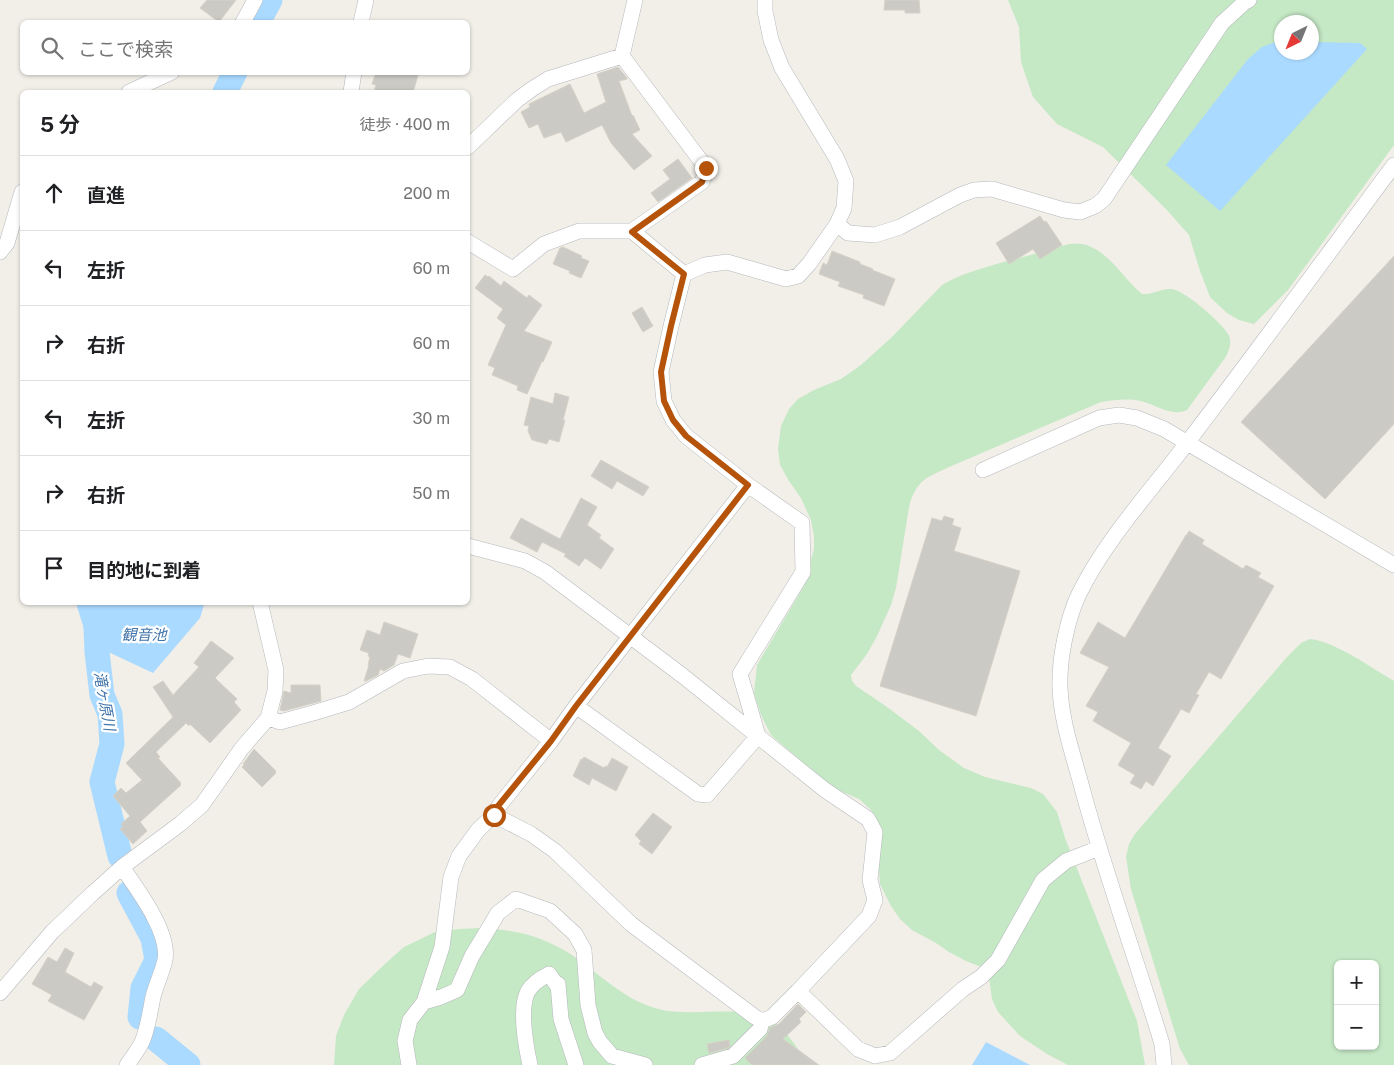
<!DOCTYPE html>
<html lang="ja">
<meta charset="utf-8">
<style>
body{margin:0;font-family:"Public Sans","Noto Sans JP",sans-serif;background:#f6f6f6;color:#202124}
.controls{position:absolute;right:15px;bottom:15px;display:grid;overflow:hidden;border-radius:8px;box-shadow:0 1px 4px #0004}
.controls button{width:45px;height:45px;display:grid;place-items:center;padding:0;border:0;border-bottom:1px solid #e0e0e0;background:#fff;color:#202124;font:25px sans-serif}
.compass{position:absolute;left:1274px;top:15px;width:45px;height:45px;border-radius:50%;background:#fff;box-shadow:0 1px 4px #0004;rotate:223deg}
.stop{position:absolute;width:15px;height:15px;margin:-11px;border:4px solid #b45309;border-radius:50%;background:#fff}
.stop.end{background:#b45309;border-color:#fff;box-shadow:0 1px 5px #0008}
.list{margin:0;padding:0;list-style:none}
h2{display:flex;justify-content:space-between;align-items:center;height:65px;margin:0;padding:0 20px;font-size:21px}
h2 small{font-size:16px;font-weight:400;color:#757577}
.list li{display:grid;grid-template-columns:32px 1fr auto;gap:15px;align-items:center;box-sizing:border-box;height:75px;padding:0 20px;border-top:1px solid #e0e0e0}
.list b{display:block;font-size:19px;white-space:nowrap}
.list em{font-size:16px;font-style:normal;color:#757577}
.icon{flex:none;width:28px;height:28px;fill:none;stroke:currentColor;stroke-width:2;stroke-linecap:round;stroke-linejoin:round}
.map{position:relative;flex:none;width:1394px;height:1065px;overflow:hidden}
.search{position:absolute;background:#fff;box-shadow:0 1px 4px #0004;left:20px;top:20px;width:450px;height:55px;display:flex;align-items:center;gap:12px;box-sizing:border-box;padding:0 18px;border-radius:8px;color:#757577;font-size:19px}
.panel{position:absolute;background:#fff;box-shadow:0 1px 4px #0004;left:20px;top:90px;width:450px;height:515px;border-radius:8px}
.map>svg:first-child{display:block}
.green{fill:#c5e8c5;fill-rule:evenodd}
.water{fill:#aadaff}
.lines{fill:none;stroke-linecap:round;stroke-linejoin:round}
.river{stroke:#aadaff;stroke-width:25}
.building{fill:#cccac5;stroke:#d6d1c6}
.minor-casing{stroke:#b5b8bc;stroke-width:16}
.minor{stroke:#fff;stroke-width:15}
.route{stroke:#b45309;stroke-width:6}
.labels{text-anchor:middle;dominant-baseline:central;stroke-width:4.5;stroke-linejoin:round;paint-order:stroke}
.water-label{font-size:15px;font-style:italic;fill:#4174aa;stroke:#fff}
</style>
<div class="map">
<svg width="1394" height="1065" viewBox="0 0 1394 1065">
<rect width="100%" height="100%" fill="#f1efe8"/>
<path class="green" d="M1008 0H1394V145L1288 290 1254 324 1239 320 1227 313 1210 297 1200 271 1189 235 1166 209 1103 147 1057 124 1033 97 1021 62 1019 27ZM1282 22H1312V52H1282Z
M1069 244C1075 244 1082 243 1089 246 1111 255 1124 279 1142 294 1152 295 1162 288 1172 289 1185 291 1224 324 1229 336 1232 344 1229 351 1225 358L1187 410C1171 417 1157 405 1141 401 1127 398 1115 400 1101 402L949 467C926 478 916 480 909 507L896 588 891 605 877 636 867 654 851 675 852 681 856 686 887 707 919 731 939 750 964 768 985 777 1031 788 1043 794 1057 812 1065 838 1137 1021 1145 1065H1068L1047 1054 1020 1036 998 1012 992 999 989 977 984 968 966 961 949 952 936 943 912 930 900 919 891 906 880 884 875 817 871 810 859 799 831 787 771 735 761 715 754 693 757 665 804 586 814 549V536L811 520 801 498 789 481 780 465 778 449 781 426 789 409 798 399 814 390 841 379 861 365 892 337 942 285C960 274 980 269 1000 263 1023 257 1046 251 1069 244Z
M1310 639C1336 642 1370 667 1394 681V1065H1189L1180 1049 1131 889 1126 857 1129 844 1135 834 1287 657 1301 643ZM1338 964H1375V1046H1338Z
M481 928C512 930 535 934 562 949 592 966 621 999 655 1008 681 1016 712 1010 739 1012 748 1013 757 1013 765 1017 785 1027 797 1046 807 1065H334L336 1036 344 1015 359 989 387 962 404 947 435 932 459 929Z"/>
<path class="water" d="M1275 42H1281L1282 52H1312V42L1360 43 1367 49 1220 211 1166 165 1248 59 1262 47Z
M203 603 204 605 200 618 153 673 102 649 92 655 76 603Z
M986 1042 1030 1065H972Z"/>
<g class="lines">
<path class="river" d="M258 22 270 0
M225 92 235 72
M95 602 97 652 102 695 110 714 112 744 102 782 120 856
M129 893 153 938 157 960 143 988 140 1017
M156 1039 188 1065"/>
</g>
<path class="building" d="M207 0H236L219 22 200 8Z
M885 0H919L920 13H905V10H884Z
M618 67 627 78V79L619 81 632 116 633 115 640 130 632 134 652 156 634 170 611 143 602 125 566 142 561 132 544 138 538 124 529 128 521 112 530 107 529 104 570 84 584 113 606 102 597 74Z
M376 72H419L413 92H374L376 85 372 84Z
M678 159 692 178 658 202 651 193 670 179 663 170Z
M1040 216 1044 222 1046 221 1062 245 1040 259 1033 249 1009 264 996 243Z
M563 247 582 256 581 258 589 261 581 278 569 273 570 271 553 264 560 248Z
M832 251 860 262V264L873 269 872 270 895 279 884 306 863 298 864 295 838 286 840 282 819 274 823 263 827 265Z
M1394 256V424L1325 499 1241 422Z
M485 275 488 277 489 276 501 286 504 281 527 298 529 295 542 305 524 331 552 342 543 362 542 361 527 394 517 390 518 386 492 375 495 368 488 365 506 325 497 318 503 309 475 288Z
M642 307 653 326 643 332 632 313Z
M555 393 569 397 563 420H565L559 442 549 439 547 444 532 440 528 431 529 426 524 425 531 397 553 404Z
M601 460 649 487 643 496 617 481 612 489 591 476Z
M581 498 597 507 587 525 601 535 599 538 614 549 601 569 585 558 579 566 564 556 566 554 542 542 537 552 510 538 521 518 560 539Z
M944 516 954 519 952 525 961 528 954 551 1020 571 976 716 880 686 932 518 942 521Z
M1189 531 1204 540 1202 544 1243 569 1246 565 1261 573 1258 577 1274 586 1221 679 1209 672 1196 694 1199 695 1189 713 1181 709 1158 748 1171 756 1153 786 1146 781 1141 789 1130 783 1135 775 1118 765 1131 743 1093 721 1098 712 1086 706 1109 667 1080 653 1098 622 1125 638 1186 535H1187Z
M384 622 418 634 410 658 398 654 394 665 384 671 380 669 378 675 366 681H364L369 665H368L370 657 368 656 369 653 360 650 367 630 380 635Z
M211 641 234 658 215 678 237 699 234 702 241 710 210 743 190 724 189 726 186 723 156 752 160 757 158 758 181 783 180 784 181 785 140 822 147 831 133 844 120 829 123 826 121 824 130 816 113 796 121 788 126 793 142 780 126 763 173 717 153 687 163 681 173 695 199 667 194 663Z
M291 685H320L321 701 284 711 280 710 284 691 291 693Z
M254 749 276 771 275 772 276 773 262 787 242 767 244 765 243 764Z
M584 757 604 768 605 766 607 767 612 758 628 767 616 791 592 778 589 785 573 776 581 759 582 760Z
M653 813 672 827 652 854 639 844 641 841 635 835Z
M65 948 74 953 65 972 91 987 94 982 103 987 84 1020 48 1001 52 995 32 984 48 957 57 962Z
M798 1004 806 1012 799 1019 801 1022 783 1039 819 1065H752L745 1058 767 1036 770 1028 779 1024Z
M729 1040 730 1046 728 1048 709 1053 707 1044Z"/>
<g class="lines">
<g class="minor-casing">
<path id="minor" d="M243 22 255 0
M361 22 366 0
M622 56 635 0
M129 92 172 72
M351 92 354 72
M468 147 517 100 532 89 548 79 622 56
M837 224 848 233 875 235 900 227 960 195 974 190 992 189 1064 210 1080 212 1095 206 1104 199 1222 23 1245 2 1249 0
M632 231 684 274
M468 242 513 269 544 244 579 231H632L702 182 707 169 622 56
M0 252 7 243 22 192
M983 470 1099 418 1119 415 1137 418 1164 429 1394 565
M468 546 525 561 545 572 683 676 825 790 868 819 875 832 870 880 875 900 869 916 798 991 772 1017 762 1021 755 1017 631 924 555 851 531 834 494 815
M576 706 698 794 707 795 758 736 740 674 803 572 802 523 748 485
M268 718 280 722 313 713 349 702 403 671 428 666 450 667 472 679 551 741 576 706 748 485 686 436 673 420 664 401 661 372 671 326 684 274 705 265 727 262 786 279 798 276 809 264 837 224 844 208 846 181 837 159 782 68 771 40 765 11V0
M122 867C137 889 170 932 165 960 162 973 156 985 153 997 150 1012 148 1028 142 1042 138 1050 132 1058 127 1065
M798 991 858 1049 875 1056 890 1053 963 989 981 977 998 960 1043 880 1066 861 1099 848
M0 993 52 932 93 893 122 867 180 824 202 805 242 748 268 718 275 691 276 670 260 602
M424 1002 441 997 457 990 472 956 498 913 516 899 550 911 575 934 584 950 588 1005 595 1033 600 1042 612 1056 645 1065
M409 1065 405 1041 410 1020 424 1002 442 947 451 877 459 856 478 830 494 815 499 806 551 741
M530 1065C526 1047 519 1008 528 991 533 983 541 978 549 974L556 984H558L561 1019 576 1065
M702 1065 733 1056 760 1029 762 1021
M1164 1065 1162 1044C1137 961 1107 879 1084 795 1075 760 1061 723 1060 687 1059 659 1067 619 1079 594 1106 539 1150 492 1187 443 1257 351 1325 258 1394 165"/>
</g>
<use href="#minor" class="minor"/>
</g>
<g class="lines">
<path class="route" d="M494 815 498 806 551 741 576 706 748 485 686 436 673 420 664 401 661 372 671 326 684 274 632 232 702 182 706 168"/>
</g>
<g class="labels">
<g class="water-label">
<text x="144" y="634">観音池</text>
<text transform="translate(105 701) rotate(80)">滝ヶ原川</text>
</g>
</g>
</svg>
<div class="controls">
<button>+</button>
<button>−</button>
</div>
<svg class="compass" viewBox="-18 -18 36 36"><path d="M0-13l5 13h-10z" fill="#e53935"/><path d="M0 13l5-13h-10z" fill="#757577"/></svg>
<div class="stop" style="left:494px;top:815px"></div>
<div class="stop end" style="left:706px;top:168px"></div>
<div class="search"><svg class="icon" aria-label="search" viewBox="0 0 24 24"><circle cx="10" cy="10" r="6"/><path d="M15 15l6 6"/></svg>ここで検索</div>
<section class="panel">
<h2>5 分<small>徒歩 · 400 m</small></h2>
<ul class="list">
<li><svg class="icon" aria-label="ahead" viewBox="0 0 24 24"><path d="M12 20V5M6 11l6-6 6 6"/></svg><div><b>直進</b></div><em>200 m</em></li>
<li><svg class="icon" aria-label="left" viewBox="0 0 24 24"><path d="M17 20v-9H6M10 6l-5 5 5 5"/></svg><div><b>左折</b></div><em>60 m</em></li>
<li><svg class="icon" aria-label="right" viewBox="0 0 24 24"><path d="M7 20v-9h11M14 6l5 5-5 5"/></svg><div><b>右折</b></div><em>60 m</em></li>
<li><svg class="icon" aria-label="left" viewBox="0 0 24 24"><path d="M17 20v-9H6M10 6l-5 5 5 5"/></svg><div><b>左折</b></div><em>30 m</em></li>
<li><svg class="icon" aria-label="right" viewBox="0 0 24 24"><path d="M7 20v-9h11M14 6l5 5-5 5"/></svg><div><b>右折</b></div><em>50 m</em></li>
<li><svg class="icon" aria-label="arrive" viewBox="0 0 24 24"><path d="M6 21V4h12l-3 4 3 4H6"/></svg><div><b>目的地に到着</b></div></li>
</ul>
</section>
</div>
